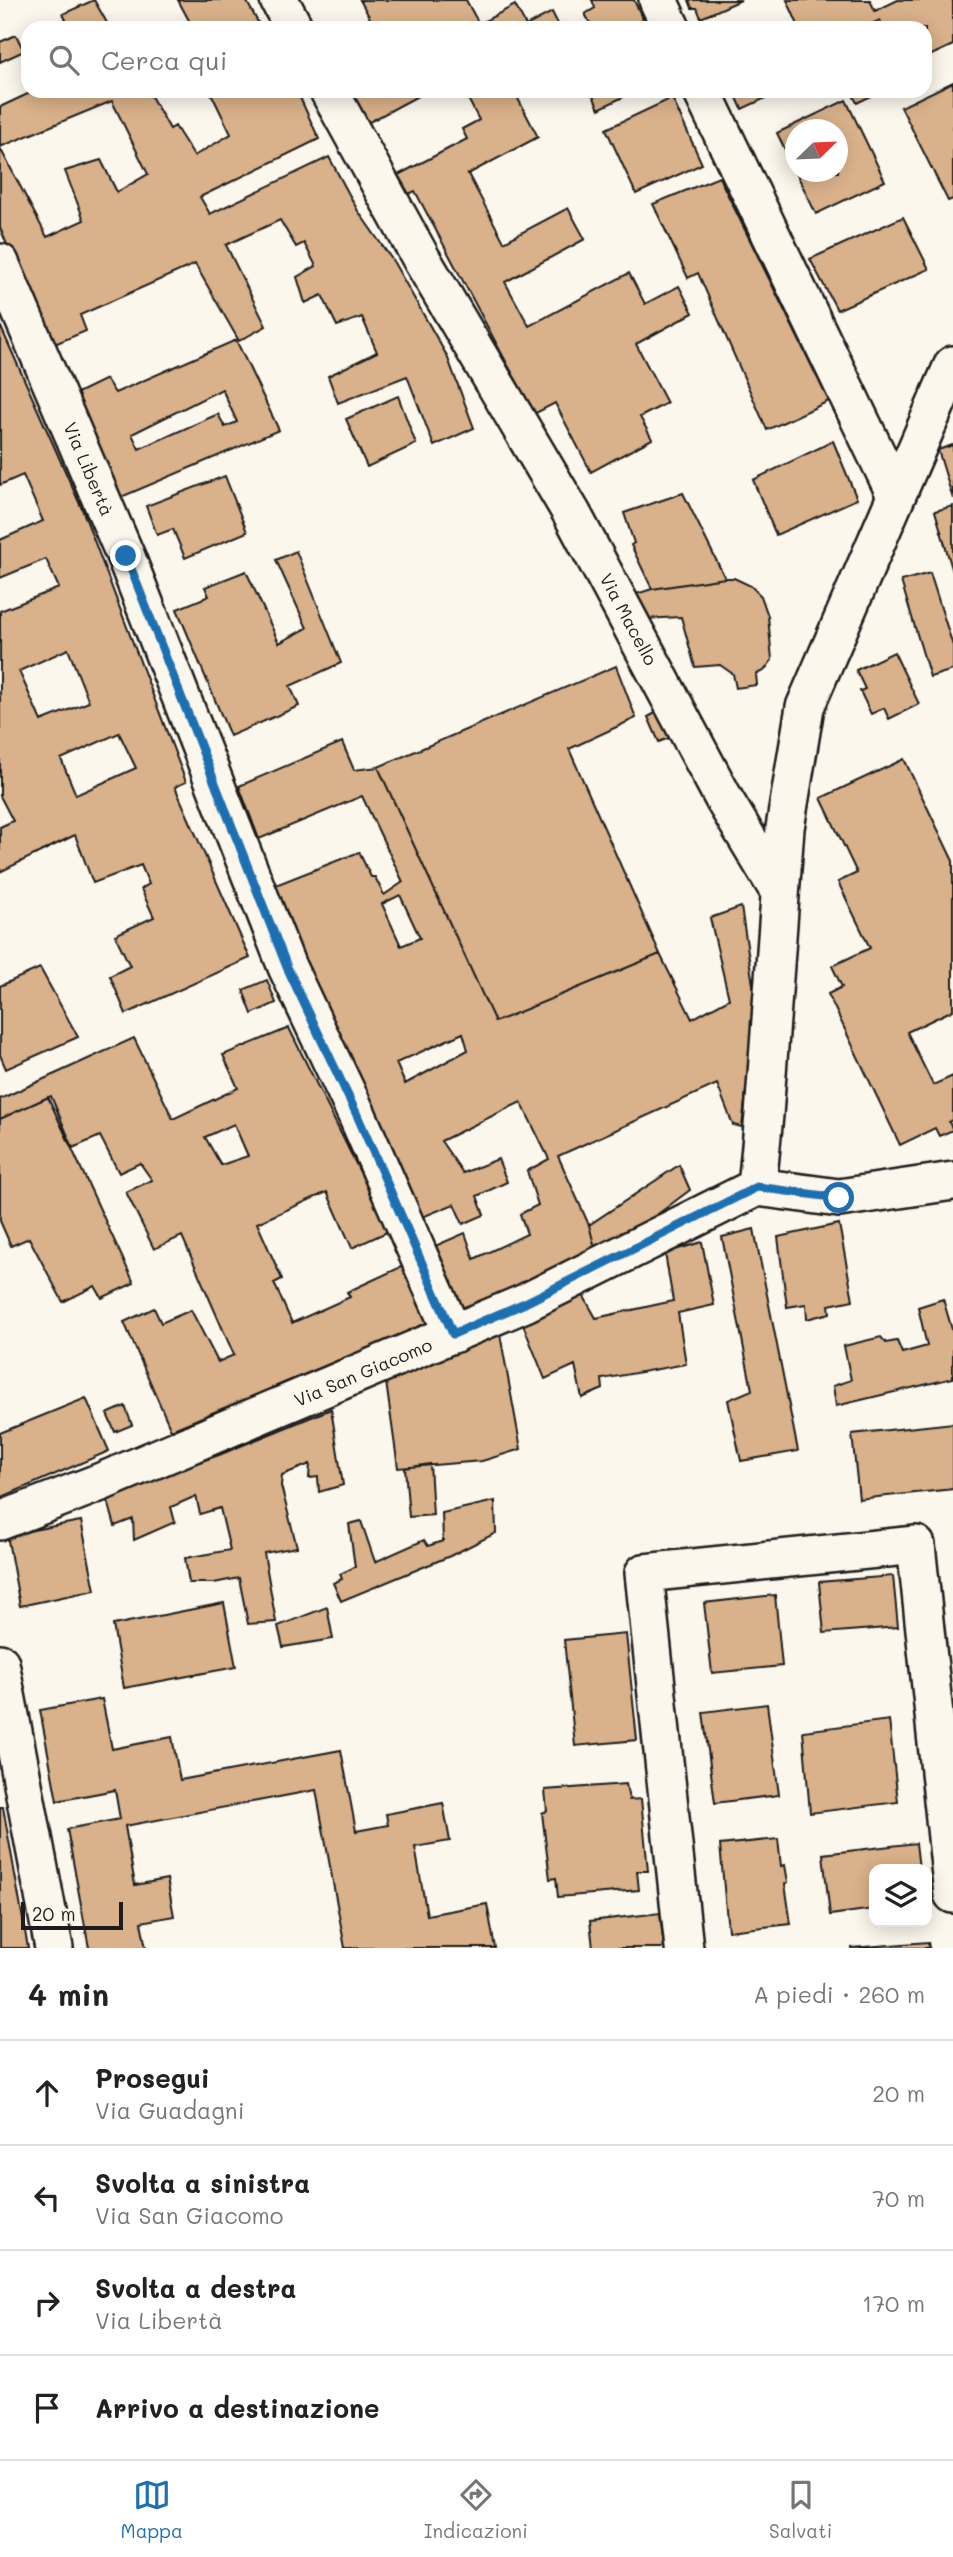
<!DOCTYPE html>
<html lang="it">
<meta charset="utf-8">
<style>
body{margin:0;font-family:Mali,sans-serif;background:#f2f2f2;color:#222}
.controls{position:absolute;right:21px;bottom:21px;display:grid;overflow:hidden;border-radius:14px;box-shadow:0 4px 18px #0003}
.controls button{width:63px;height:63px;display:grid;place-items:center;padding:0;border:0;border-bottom:2px solid #e0e0e0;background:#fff;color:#222;font:35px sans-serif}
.compass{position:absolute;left:785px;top:119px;width:63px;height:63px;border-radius:50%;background:#fff;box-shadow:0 4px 18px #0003;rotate:67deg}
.scale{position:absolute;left:21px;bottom:18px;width:102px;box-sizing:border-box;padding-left:7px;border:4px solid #1c1c1c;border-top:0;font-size:19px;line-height:24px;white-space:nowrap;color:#1c1c1c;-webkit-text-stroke:5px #fbf7ec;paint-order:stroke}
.stop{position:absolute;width:21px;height:21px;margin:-16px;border:5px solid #1f6fb2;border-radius:50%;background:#fff}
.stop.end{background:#1f6fb2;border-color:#fff;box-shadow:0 2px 7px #0008}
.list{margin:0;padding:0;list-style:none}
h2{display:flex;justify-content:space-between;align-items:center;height:91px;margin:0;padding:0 28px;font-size:30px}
h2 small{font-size:23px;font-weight:400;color:#767676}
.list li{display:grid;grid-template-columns:46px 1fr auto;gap:21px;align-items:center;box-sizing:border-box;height:105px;padding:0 28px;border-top:2px solid #e0e0e0}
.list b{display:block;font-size:26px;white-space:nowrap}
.list p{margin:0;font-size:23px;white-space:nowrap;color:#767676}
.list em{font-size:23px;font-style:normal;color:#767676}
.icon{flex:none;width:38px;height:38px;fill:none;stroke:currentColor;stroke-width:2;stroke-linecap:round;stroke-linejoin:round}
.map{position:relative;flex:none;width:953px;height:1948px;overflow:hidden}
.search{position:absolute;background:#fff;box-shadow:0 4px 18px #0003;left:21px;right:21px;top:21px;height:77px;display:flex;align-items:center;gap:18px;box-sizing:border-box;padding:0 24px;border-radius:21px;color:#767676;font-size:26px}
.sheet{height:511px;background:#fff}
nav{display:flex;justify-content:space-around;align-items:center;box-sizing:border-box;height:98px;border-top:2px solid #e0e0e0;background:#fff;font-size:19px;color:#767676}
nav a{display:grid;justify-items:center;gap:4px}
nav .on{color:#1f6fb2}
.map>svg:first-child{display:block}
.building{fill:#d9b18a;stroke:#1c1c1c;stroke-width:2;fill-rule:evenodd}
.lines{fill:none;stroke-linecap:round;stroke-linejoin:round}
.minor-casing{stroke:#1c1c1c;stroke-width:42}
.minor{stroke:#fbf7ec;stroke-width:37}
.route{stroke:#1f6fb2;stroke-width:9}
.labels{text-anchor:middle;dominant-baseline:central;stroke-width:7;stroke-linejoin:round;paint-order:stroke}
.street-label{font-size:18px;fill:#1c1c1c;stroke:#fbf7ec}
</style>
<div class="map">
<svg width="953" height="1948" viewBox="0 0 953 1948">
<rect width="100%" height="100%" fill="#fbf7ec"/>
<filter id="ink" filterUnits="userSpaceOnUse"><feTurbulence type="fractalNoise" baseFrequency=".0143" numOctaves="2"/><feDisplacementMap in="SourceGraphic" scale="14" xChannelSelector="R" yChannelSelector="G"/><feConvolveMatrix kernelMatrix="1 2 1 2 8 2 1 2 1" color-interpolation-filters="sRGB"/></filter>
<g filter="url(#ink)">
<path class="building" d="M94 0 110 28H70L63 14Z
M178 0H246L261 28H193Z
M360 0H466L479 24 515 5 526 26 552 12 559 26 555 28H357L371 20Z
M592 0H634L647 28H593L585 14 595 8Z
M689 0H741L701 18 697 8H692Z
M787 0H870L875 11 898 0H953V45L925 58V28H884L880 20 863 28H797L799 27Z
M16 35 24 51 0 62V42Z
M953 82V199L948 201 901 107Z
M34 91H148L170 129 175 126 194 156 231 134 210 91H297L319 139 200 197 210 214 329 157 358 211 393 261 447 356 474 428 434 446 407 376 338 403 328 376 377 352 362 317 337 326 322 295 305 303 297 277 316 266 304 243 296 247 280 220 226 245 266 326 239 341 195 264 80 315 86 331 50 346 0 228V148L47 237 84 220 65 171 101 160 117 192 148 174 112 101 0 147V107Z
M357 91H427L364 125 348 96Z
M464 91H514L538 137 468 174 504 242 568 208 585 239 505 282 529 326 629 273 645 304 679 286 693 313 636 344 667 403 640 417 652 439 591 472 555 403 534 414 415 191 409 194 398 175 467 139 462 129 479 120Z
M591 91H635L599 109Z
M734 91H781L742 109Z
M851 91H868L871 96 857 103Z
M672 98 702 164 636 194 606 129Z
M846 100 885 181 816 214 777 133ZM796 130H838V172H796Z
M719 177 829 401 767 430 698 273 688 278 653 204Z
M903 217 929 269 837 310 810 259Z
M0 325 82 509 186 782 175 787 250 958 126 1014 110 976 130 966 115 935 154 917 141 889 149 884 141 865 93 883 75 835 0 872V827L13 821 0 796V611L59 588 46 559 0 578V540L43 521 23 475 0 485ZM68 649 89 702 41 721 19 671ZM119 733 136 768 76 795 61 759Z
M236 340 279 430 112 501 71 396 106 379 115 393ZM222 389 237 422 225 427 218 414 139 449 132 434Z
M398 396 416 444 367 467 346 419Z
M833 441 857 499 776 535 753 480Z
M953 445V499L938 450Z
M225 476 247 532 185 558 173 529 157 535 146 506Z
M683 493 725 578 652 589 631 545 634 543 624 513Z
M953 506V572L935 511Z
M296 551 341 663 290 686 299 706 230 736 177 609 209 596 205 587 246 571 279 643 307 628 276 560Z
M930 573 953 646V670L930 677 901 581Z
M725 578H734L751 586 761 596 768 616 772 660 764 671 756 674 757 685 736 688 733 674 720 665 695 667 681 617 644 619 633 595 652 589Z
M894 652 919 704 889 719 884 708 871 714 860 691 865 689 856 670Z
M616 666 636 718 569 749 660 954 495 1022 378 767Z
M661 710 672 737 659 742 648 717Z
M342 742 354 770 378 767 495 1022 660 954 692 1019 729 999 710 918 741 907 756 1004 742 1127 733 1125 717 1084 558 1156 589 1225 596 1252 462 1310 435 1246 465 1233 474 1259 527 1234 520 1214 538 1205 527 1171 549 1159 521 1102 441 1141 463 1173 498 1159 507 1182 477 1196 484 1215 463 1224 454 1204 420 1218 290 938 295 934 273 886 359 852 371 877H375L384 895 403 882 362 796 259 839 239 786ZM400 895 420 938 401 946 382 904ZM463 1033 468 1050 405 1084 396 1063Z
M904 759 953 861V1010L907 1032 933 1085 953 1076V1119L949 1122 953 1130 939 1136 935 1128 900 1145 828 994 842 987 832 966 870 948 838 882 857 873 821 798Z
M40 968 78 1037 6 1069 0 1055V986Z
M267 980 276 1003 252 1014 243 990Z
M289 1028 389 1231 352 1248 327 1192 257 1223 282 1279 274 1283 292 1323 350 1297 347 1292 403 1266 428 1323 171 1430 124 1322 154 1308 161 1323 191 1310 218 1362 234 1355 182 1236 154 1249 126 1192 152 1180 140 1163 119 1173 100 1136 73 1148 51 1096 0 1119V1099L134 1038 173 1119 238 1088 223 1055ZM234 1124 248 1156 221 1165 205 1137Z
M48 1097 134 1283 102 1298 95 1286 63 1302 29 1238 11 1246 0 1221V1119Z
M679 1165 690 1190 626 1238 596 1252 589 1225Z
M839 1224 853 1300 829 1305 830 1313 807 1319 806 1304 787 1307 778 1237Z
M754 1229 798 1451 741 1461 728 1400 752 1390 722 1237Z
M702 1242 714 1305 678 1313 686 1364 602 1379 603 1389 582 1398 575 1365 545 1379 522 1322 582 1293 596 1318 673 1301 665 1253Z
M943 1299 953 1333V1378L836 1406 833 1386 851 1380 844 1346 881 1337 886 1343 897 1341 902 1353 927 1346 918 1307Z
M500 1334 521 1449 482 1461 398 1468 386 1382Z
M86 1398 109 1451 0 1498V1433Z
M125 1406 132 1425 115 1432 107 1414Z
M331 1409 343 1485 319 1492 318 1477 309 1478 310 1464 282 1475 281 1486 297 1547 264 1553 276 1622 248 1624 239 1578 214 1583H189L185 1558 230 1550 220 1508 200 1514 196 1496 171 1507 175 1522 134 1540 133 1519 115 1526 106 1494 219 1455Z
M953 1423V1489L859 1499 852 1434Z
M430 1464 433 1515 409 1517 405 1468Z
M495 1501 496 1533 450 1556 341 1601 333 1583 342 1579 340 1574 355 1567 349 1524 361 1521 375 1562 424 1540 428 1546 443 1541 442 1513Z
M81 1521 95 1590 20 1606 7 1535Z
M893 1576 898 1627 824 1633 819 1582Z
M775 1595 782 1666 712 1673 704 1603Z
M224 1603 236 1667 124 1688 113 1625Z
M327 1607 333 1639 283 1647 278 1626Z
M626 1634 637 1740 575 1746 564 1640Z
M102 1699 112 1749 172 1737 180 1780 341 1750 356 1831 388 1825 386 1814 443 1803 450 1841 415 1847 427 1915 487 1904 495 1948H345L316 1790 125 1826 135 1885 167 1879 174 1916 141 1922 146 1948H89L67 1829 120 1819 115 1790 57 1801 40 1710Z
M767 1704 779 1795 715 1803 703 1712Z
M889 1720 898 1802 810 1813 803 1731Z
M626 1784 629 1800 641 1799 648 1871H637L639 1890 558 1897 556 1878 550 1879 542 1813 547 1811 545 1790Z
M0 1807H3L28 1948H0Z
M778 1839 781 1866 785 1865 788 1882 785 1884 791 1924 728 1931 720 1845Z
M916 1843 919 1869H874V1909L830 1915 823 1854Z
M660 1913 664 1948H593L590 1921Z
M928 1942 929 1948H851Z"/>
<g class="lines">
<g class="minor-casing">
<path id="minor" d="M279 0 294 28
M658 0 671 28
M329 91 422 260 572 514 725 801 779 891
M702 91 896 495
M0 263 126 557 287 967 357 1115 453 1334
M757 1187 764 1115 785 828 805 707 953 365
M757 1187 839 1198 953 1181
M0 1521 101 1482 525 1303 757 1187
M0 1663 54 1948
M684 1948 644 1573 916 1545 953 1894"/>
</g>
<use href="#minor" class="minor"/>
</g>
</g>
<g class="lines" filter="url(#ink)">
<path class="route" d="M126 556 287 967 357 1115 453 1334 525 1303 757 1187 839 1198"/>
</g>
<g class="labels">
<g class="street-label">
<text transform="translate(89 469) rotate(67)">Via Libertà</text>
<text transform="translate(629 619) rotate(62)">Via Macello</text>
<text transform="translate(363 1372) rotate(-23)">Via San Giacomo</text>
</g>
</g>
</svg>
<div class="controls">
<button><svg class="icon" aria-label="layers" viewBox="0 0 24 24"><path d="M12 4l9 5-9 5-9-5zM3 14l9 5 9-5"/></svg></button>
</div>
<svg class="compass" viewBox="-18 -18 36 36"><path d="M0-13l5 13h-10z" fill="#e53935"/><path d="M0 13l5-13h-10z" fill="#767676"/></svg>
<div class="scale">20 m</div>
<div class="stop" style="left:839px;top:1198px"></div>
<div class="stop end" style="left:126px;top:556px"></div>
<div class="search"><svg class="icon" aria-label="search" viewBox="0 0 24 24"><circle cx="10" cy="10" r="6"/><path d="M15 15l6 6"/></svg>Cerca qui</div>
</div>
<section class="sheet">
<h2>4 min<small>A piedi · 260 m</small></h2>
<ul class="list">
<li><svg class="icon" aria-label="ahead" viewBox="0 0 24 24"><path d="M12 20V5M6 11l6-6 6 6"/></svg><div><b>Prosegui</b><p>Via Guadagni</p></div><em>20 m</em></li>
<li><svg class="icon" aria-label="left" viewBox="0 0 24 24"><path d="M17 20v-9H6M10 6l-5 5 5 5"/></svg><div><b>Svolta a sinistra</b><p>Via San Giacomo</p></div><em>70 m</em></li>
<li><svg class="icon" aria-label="right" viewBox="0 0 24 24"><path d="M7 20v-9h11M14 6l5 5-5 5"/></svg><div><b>Svolta a destra</b><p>Via Libertà</p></div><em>170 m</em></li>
<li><svg class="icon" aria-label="arrive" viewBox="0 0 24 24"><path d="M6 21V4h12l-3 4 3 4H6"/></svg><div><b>Arrivo a destinazione</b></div></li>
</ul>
</section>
<nav>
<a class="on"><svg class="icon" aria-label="map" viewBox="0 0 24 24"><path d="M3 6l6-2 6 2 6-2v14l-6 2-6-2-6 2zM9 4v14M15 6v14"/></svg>Mappa</a>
<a><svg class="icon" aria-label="directions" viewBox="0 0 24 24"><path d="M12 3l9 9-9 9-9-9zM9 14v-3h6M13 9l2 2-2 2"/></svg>Indicazioni</a>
<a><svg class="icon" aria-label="saved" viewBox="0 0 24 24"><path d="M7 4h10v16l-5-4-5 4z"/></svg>Salvati</a>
</nav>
